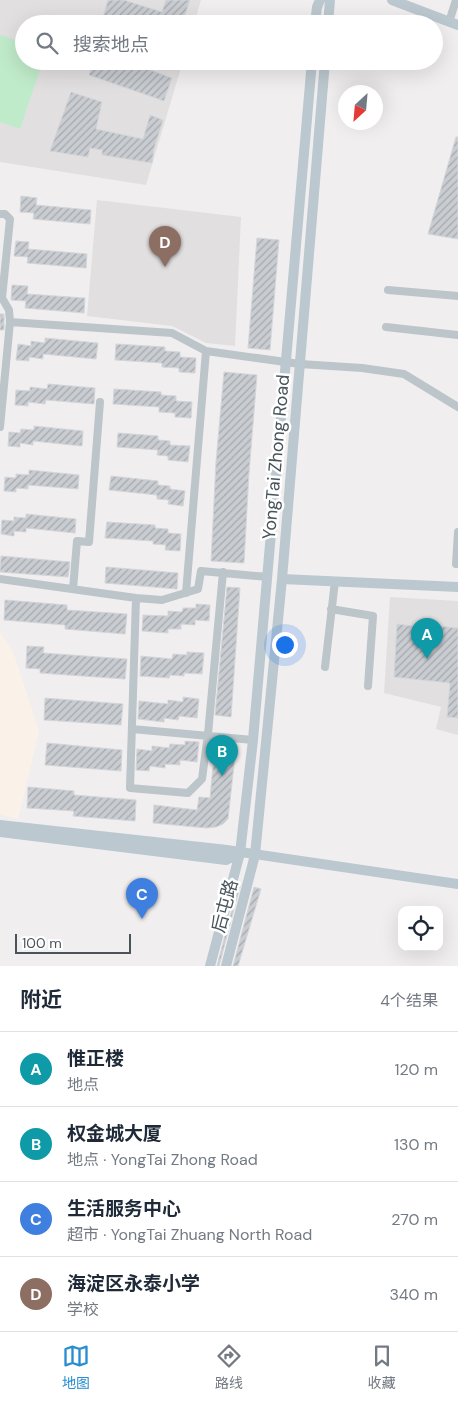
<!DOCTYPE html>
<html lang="zh">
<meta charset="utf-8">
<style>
body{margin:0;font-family:"DM Sans","Noto Sans SC",sans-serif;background:#f6f6f7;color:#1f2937}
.controls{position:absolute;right:15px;bottom:15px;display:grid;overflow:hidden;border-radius:10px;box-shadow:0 5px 20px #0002}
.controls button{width:45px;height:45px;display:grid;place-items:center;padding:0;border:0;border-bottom:1px solid #e0e1e3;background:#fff;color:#1f2937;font:25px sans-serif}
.compass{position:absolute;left:338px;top:85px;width:45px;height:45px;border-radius:50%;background:#fff;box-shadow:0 5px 20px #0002;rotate:206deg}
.scale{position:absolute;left:15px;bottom:12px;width:116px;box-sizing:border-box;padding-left:5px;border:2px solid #48545a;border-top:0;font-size:14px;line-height:18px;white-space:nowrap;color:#48545a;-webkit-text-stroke:4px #fff;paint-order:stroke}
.you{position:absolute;left:284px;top:644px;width:18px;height:18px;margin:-12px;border:4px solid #fff;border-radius:50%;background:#1a73e8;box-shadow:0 0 0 8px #1a73e833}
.badge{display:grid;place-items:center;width:32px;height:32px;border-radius:50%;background:#288dd1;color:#fff;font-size:16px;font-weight:700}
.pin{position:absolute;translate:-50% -41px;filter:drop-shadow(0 1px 2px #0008)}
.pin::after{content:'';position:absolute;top:26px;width:18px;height:15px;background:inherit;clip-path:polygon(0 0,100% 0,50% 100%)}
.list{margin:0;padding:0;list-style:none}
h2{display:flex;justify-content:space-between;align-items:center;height:65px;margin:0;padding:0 20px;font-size:21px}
h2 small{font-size:16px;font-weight:400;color:#747a83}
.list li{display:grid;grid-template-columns:32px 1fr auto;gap:15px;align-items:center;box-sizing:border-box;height:75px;padding:0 20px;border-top:1px solid #e0e1e3}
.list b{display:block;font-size:19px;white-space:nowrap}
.list p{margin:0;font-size:16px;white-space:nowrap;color:#747a83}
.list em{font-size:16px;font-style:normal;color:#747a83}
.icon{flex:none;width:28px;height:28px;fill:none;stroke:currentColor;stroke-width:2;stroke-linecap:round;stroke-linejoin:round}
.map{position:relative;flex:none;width:458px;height:966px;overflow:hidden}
.search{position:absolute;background:#fff;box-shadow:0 5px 20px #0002;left:15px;right:15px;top:15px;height:55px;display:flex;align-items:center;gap:12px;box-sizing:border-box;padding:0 18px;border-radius:28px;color:#747a83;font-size:19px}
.sheet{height:365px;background:#fff}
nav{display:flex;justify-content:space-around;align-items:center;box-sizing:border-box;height:70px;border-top:1px solid #e0e1e3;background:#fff;font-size:14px;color:#747a83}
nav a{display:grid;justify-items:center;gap:2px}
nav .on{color:#288dd1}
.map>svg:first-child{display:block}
.commercial{fill:#faf2e9}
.education{fill:#e2dfe0}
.garden{fill:#c0ebca}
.building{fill:url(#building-hatch);stroke:#d3d6d9}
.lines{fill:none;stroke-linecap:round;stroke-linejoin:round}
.street{stroke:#bbc5ca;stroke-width:8}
.secondary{stroke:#bcc8cf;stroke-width:10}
.labels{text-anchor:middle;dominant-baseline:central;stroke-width:5;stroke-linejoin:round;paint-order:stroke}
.street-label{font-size:18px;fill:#48545a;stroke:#fff}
</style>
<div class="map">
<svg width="458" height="966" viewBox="0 0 458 966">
<defs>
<pattern id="building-hatch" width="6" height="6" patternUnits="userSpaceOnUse" patternTransform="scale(1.25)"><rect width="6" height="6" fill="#c9ccd1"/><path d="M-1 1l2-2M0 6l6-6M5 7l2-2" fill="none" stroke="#a5a8ad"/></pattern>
</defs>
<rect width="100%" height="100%" fill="#f1eeef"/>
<path class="commercial" d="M0 632 14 654 39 731 18 819 0 814Z"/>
<path class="education" d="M0 0H201L194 24H24V61H183L146 185 0 162Z
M97 200 241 217 235 346 206 343 172 326 87 316Z
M390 597 458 601V735L436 729 441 707 384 693Z"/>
<path class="garden" d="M0 35 24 43V61H43L20 129 0 122Z"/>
<path class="building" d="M108 0H124L162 12 166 0H190L182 24H123L103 17Z
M94 61H126L172 78 164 101 89 75Z
M71 92 102 102 96 129 143 139 150 115 163 120 154 149 152 163 102 155V150L90 148 88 157 50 151Z
M456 137H458V239L428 234Z
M21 196 37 198 36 205 91 210 90 224 33 219 34 213 20 212Z
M257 238 279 240 270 350 248 348Z
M16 241 29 242 28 249 87 254 86 268 27 263 28 257 14 256Z
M12 285 28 286 27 294 85 298 84 313 25 308 26 301 11 300Z
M0 314H4V330H0Z
M45 338 98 343 96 359 43 354V359L29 357V361L16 360 18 344 31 346V341L45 343Z
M116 344 165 347V351L180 352V357L196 358 195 373 179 372V368L162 367V363L115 360Z
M224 372 257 375 249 473 244 563 211 561 216 462Z
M48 384 95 388 94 404 46 400 45 404 28 402V406L15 405 16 390 30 391V387L47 389Z
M114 389 161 392V395L176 396V401L192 402 191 418 175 417V413L159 412V407L113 404Z
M34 426 83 431 82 446 33 441V445L20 443V447L8 446 9 432 20 433 21 429 34 430Z
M118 433 158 436V440L170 441V445L190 446 188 462 168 460V456L157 455 158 450 117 447Z
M29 470 79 475 78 489 28 485V489L16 488V492L4 491 5 477 16 478V474L29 475Z
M111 476 158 481V485L170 486V489L185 491 183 506 168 504 169 500 157 499V495L109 490Z
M26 514 76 519 75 533 26 528V532L14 531V536L1 534 2 520 14 521V517L26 518Z
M107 522 155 525V528L168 529V533L181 534 180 551 165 550 166 545 153 544V541L105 538Z
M1 556 70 562 68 577 0 572Z
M106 567 178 573 177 589 105 583Z
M227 587 240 588 231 717 215 715Z
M5 600 67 605V610L127 614 125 634 65 629V625L4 620Z
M196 604 210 605 209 621 195 620V625L181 624V629H168V633L142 631 143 615 168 616V611L182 612 183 608H196Z
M397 624 419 627V624L458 628V718L447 717 450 683 394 677Z
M27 646 44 647 43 653 127 659 125 679 40 673V669L26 668Z
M187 652 204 653 202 674 184 673V676L170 675 169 678 140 676 141 656 172 659 173 654 187 655Z
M183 697 199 699 197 718 179 716 178 720 164 718V722L138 719 139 701 168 704V700L183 702Z
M45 698 123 704 121 725 44 720Z
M185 741 199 742 197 762 180 760V765L165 764V768L150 766 149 771 136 770 137 749 152 751V746L169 748 170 744 185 745Z
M47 743 122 750 121 771 45 765Z
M214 755 235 756 228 819 223 824 216 827 206 828 153 823 154 805 197 810 199 797 210 798Z
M28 787 74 791V795L136 800 135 821 73 816 74 811 27 808Z
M239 882 241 883 219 966H217Z
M254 887 261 889 238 966H233Z"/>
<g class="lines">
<path class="street" d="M449 22 456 0
M0 214H5L10 219 2 298 9 310 10 322 0 427
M388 290 458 296
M10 322 172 333 206 351 300 364 362 368 404 374 458 407
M386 327 458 335
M458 532 456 564H458
M0 579 136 598 162 600 198 589 201 571 268 577
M73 589 77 541 89 542 100 402
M186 593 206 351
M136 598 130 788 188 793 202 779 208 734 223 572
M331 609 373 616 368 686
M325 667 335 581
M132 729 253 740"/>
<path class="secondary" d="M392 0 458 25
M315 24 317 7 320 0
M328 24 330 0
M282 579 458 587
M0 825 227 850 458 884
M0 832 226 860 240 853
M210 966 240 853 253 740 312 61
M226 966 255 855 282 579 325 61"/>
</g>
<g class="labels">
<g class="street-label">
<text transform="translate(276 457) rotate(-85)">YongTai Zhong Road</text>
<text transform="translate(225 906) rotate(-75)">后屯路</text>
</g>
</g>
</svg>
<div class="controls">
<button><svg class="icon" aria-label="locate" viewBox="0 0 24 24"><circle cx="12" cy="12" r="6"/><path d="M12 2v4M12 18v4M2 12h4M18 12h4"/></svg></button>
</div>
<svg class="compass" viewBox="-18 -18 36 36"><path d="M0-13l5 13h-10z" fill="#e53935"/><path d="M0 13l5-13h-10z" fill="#747a83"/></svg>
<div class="scale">100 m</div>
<div class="you"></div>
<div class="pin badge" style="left:427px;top:659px;background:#0f9aa8">A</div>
<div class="pin badge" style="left:222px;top:776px;background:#0f9aa8">B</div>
<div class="pin badge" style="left:142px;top:919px;background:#3f7fe0">C</div>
<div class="pin badge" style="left:165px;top:267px;background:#8d6e63">D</div>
<div class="search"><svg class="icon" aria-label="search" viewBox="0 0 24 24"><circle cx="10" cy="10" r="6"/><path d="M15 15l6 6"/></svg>搜索地点</div>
</div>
<section class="sheet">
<h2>附近<small>4个结果</small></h2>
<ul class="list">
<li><span class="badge" style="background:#0f9aa8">A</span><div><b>惟正楼</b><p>地点</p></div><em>120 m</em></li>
<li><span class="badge" style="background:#0f9aa8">B</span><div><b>权金城大厦</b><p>地点 · YongTai Zhong Road</p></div><em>130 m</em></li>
<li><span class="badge" style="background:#3f7fe0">C</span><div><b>生活服务中心</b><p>超市 · YongTai Zhuang North Road</p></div><em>270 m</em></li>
<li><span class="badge" style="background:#8d6e63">D</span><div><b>海淀区永泰小学</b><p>学校</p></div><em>340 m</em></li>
</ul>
</section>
<nav>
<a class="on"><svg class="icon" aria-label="map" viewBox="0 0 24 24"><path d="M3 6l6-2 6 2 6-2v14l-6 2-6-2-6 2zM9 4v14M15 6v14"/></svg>地图</a>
<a><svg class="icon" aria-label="directions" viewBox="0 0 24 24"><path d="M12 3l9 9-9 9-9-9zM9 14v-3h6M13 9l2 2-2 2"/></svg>路线</a>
<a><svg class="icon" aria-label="saved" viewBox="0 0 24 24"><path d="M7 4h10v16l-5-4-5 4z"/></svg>收藏</a>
</nav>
